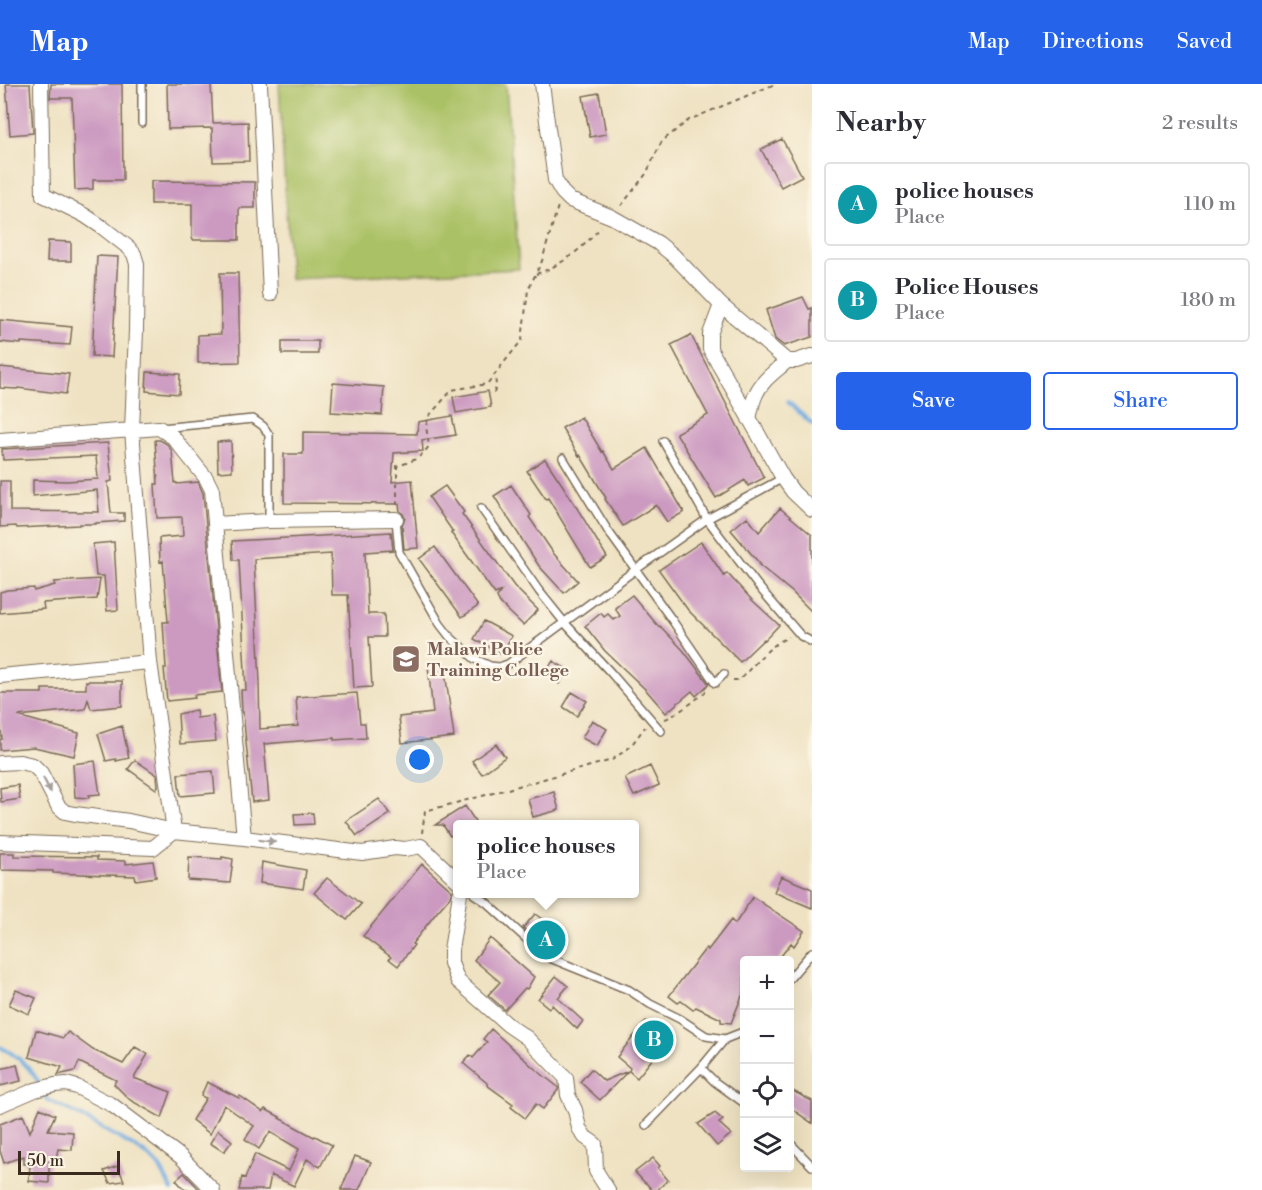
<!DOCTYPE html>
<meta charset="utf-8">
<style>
body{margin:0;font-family:"Libre Bodoni",serif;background:#f7f7f7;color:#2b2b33}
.controls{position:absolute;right:18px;bottom:18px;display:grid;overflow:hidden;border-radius:6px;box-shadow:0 6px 24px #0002}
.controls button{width:54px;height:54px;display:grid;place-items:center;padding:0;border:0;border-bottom:2px solid #e1e1e2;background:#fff;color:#2b2b33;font:30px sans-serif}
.scale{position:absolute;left:18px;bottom:15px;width:102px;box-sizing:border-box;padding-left:6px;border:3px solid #3b2a1e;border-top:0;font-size:16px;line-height:21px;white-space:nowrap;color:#3b2a1e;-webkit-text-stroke:4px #fcf5e5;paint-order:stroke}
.you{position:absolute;left:420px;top:676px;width:21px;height:21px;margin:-15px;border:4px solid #fff;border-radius:50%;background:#1a73e8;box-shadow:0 0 0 9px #1a73e833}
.badge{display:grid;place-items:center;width:39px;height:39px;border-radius:50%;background:#2563eb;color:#fff;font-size:20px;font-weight:700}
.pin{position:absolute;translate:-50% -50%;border:3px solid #fff;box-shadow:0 2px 6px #0006}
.popup{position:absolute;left:453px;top:736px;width:186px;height:78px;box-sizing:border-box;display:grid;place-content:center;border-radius:6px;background:#fff;filter:drop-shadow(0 2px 4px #0005);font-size:20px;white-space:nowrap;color:#7c7c81}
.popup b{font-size:22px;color:#2b2b33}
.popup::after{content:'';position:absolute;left:50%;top:100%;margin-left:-12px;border:12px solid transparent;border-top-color:#fff}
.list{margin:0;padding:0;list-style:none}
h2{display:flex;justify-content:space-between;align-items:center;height:78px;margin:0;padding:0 24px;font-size:26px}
h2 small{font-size:20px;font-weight:400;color:#7c7c81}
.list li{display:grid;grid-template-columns:39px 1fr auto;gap:18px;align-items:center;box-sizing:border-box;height:84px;margin:0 12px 12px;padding:0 12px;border:2px solid #e1e1e2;border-radius:6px}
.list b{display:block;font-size:22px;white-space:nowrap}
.list p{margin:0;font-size:20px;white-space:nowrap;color:#7c7c81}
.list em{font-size:20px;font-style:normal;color:#7c7c81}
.actions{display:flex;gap:12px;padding:18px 24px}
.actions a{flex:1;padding:14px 0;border:2px solid #2563eb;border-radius:6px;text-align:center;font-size:21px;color:#2563eb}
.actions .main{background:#2563eb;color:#fff}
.icon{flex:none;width:33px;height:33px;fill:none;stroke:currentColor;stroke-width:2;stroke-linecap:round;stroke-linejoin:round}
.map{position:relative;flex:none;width:812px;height:1106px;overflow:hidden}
header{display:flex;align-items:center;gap:36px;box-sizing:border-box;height:84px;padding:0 30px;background:#2563eb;color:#fff}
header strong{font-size:28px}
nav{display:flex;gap:33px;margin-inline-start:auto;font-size:21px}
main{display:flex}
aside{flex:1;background:#fff}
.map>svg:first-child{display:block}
.green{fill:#aac165;stroke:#727642;stroke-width:1.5}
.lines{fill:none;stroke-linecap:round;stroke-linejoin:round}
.stream{stroke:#70ace1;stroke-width:4}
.building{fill:#cc9ac1}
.lane-casing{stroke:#7a6a57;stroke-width:10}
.street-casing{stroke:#7a6a57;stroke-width:16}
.path{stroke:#7a6a57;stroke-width:2;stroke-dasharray:4.5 4.5;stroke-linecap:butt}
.lane{stroke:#fff;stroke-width:7}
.street{stroke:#fff;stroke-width:14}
.oneway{fill:#a79f9a}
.labels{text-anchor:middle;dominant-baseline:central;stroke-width:5;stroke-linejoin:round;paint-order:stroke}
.education-label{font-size:18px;font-weight:bold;fill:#785e54;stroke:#fcf5e5;text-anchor:start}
</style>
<header>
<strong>Map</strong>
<nav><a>Map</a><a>Directions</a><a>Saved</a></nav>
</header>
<main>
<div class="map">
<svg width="812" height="1106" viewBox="0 0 812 1106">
<rect width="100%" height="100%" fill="#fcf5e5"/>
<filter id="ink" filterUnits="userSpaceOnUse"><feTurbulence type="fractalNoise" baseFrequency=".0167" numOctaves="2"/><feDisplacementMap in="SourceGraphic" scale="12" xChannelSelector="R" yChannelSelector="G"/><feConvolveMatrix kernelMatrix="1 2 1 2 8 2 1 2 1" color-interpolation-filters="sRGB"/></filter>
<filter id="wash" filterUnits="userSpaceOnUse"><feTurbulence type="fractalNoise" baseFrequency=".008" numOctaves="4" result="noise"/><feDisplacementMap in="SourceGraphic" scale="24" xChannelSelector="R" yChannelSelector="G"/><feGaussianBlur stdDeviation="1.35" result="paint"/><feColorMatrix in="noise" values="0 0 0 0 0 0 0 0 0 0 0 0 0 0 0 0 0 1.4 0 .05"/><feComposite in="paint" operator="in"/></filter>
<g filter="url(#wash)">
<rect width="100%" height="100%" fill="#efe2c2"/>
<path class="green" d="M279 0H506L519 185 290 195Z"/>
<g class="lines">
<path class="stream" d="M788 318 812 340
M0 963C17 971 31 984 40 1001
M43 1008 48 1016 77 1030 143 1068 159 1082 172 1106"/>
</g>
<g id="blocks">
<path class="building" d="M6 0H30L33 49 10 51Z
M51 0H122L123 96H93V105L75 106 72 14H50Z
M167 0H211L213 39 248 38 249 77 213 78 212 44 168 45Z
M599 9 606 50 590 53 583 12Z
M782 55 802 92 781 103 761 65Z
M151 97 255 98V124H239V156H192V120H151Z
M48 157 71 158V177H47Z
M97 172 118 173 112 273 92 272Z
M220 189H238L240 278 198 279V251L221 250Z
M803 213 809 225 812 224V253L784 262 775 255 766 226Z
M0 236 72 243 70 261 21 258V260L0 258Z
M691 251 764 394 748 402 745 396 716 414 676 349 708 331 671 261Z
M282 257H318V270H282Z
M0 283 69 290 66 310 18 304 17 305 0 304Z
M147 288 180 290 179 310 146 307Z
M333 299 384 303 382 331 331 328Z
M488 307 491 323 456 329 453 313Z
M452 332 456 351 422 356 423 367 394 369 392 398 412 396 418 464 404 465 402 441 405 434 403 430 400 427 399 420 284 419V370H303V348L417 350 418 338Z
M581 333 602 368 603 367 614 385 647 364 684 428 667 438 656 421 623 442 605 415 606 414 580 371 579 372 562 344Z
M155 356H160L167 360 172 367 175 399H177V400L198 398 203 409 222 608 194 611 195 614 167 617 164 584H166L163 538H168L163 477 160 478 159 454 183 452 182 433 157 434 155 400H158Z
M231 357 232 387 218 388 217 358Z
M108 359 112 397 108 398 111 429H124V437L96 439V440H79V441L17 444 16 442 0 443V397H10V427L99 428 97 406 33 412V396L67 397 98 395 96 372 3 376 2 365Z
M545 375 569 411 607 473 590 483 548 414 546 415 527 387Z
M511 401 531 431 529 433 554 470 578 497 564 509 539 482 494 412Z
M445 402 464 428 462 430 514 502 538 526 523 541 500 519 497 513 501 507 495 510 451 449 453 448 429 413Z
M780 424 812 451V528L792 508 759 481 760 480 731 446 747 433 759 448Z
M391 448 393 466 365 468 368 530H384L385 553H369L372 603 354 604 348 511H332L331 470 254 475 260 599H259L260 645 298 642 296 613 357 609 360 639H365L366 654 334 656V654L264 660 269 716 252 718 243 628H242L241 606H246L239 476H233L232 457Z
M114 458 118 526 107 527 104 492H96L93 460Z
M701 458 724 492 727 489 752 516 779 541 765 556 764 555 740 578 688 526 659 486Z
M435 463 478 522 462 533 419 475Z
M100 495 97 515 43 519 44 525 0 529V508L7 506 34 504V507L55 501 54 498Z
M632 511 659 543 660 542 683 566 709 600 696 612 692 607 666 629 646 606 605 567 585 542 601 529 604 533 608 530 614 536 620 532 615 524Z
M484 537 512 552 501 570 474 555Z
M553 577 568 586 559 600 544 590Z
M444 580 454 653 402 659 399 633 433 629 428 582Z
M86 597H122V622L91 625 88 615 85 625 18 632 79 649 74 672 34 663 0 666V655H2L0 636V609H42V605H86Z
M572 608 587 617 577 632 563 623Z
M196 626 197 634 213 632 216 657 180 660 178 630Z
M592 636 607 645 597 662 582 654Z
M122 642 129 674 116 677V675L106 677 98 650Z
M496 660 505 673 482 690 472 677Z
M135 676 157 691 158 702 156 705 128 685Z
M95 677 100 710 89 711V714L75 713 73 680Z
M650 682 659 701 634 712 625 694Z
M213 687 215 709 180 712 178 690Z
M18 701 20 715 1 718 0 704Z
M554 708 559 726 533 733 528 715Z
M379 715 390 730 357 752 346 737Z
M465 722 475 737 469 741H458V748L450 752 443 741H435Z
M313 729 314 740 295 741 294 730Z
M0 769H14V772L97 773V776L126 777V780L153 777 156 793 136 796 135 792 53 789V787L0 786Z
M189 773 222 775V773L233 775 230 799 188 796Z
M262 778 306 786 303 805 260 799Z
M422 780 452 807 450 813 437 828 412 860 414 861 398 882 389 875 391 873 363 852Z
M781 792 812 805V824L774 808Z
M327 794 361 820 347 836 314 809Z
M753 813 804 847 794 862 791 859 778 876H744V907L731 939 721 938V935L696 923 693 926 681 917 678 919 669 912 706 864 708 866 731 836 735 840Z
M535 830 559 847 549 864 523 844Z
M490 854 534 893 527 905 525 904 505 926 488 911 500 898 474 876Z
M556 892 568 902 558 914 583 937 577 945 552 921 549 924 538 915Z
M16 906 36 914 29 930 9 921Z
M646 937 661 948 664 946 671 952 637 994 629 987 630 984 617 973Z
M491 945 534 984 558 1003V1006L543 1025 536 1020 525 1034 511 1023 513 1020 487 1001V999L463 979 470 971 473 974 487 958 483 955Z
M36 946 63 954 68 948 93 966 123 980 135 963 148 970 134 994 171 1008 162 1034 130 1016 114 1000 116 996 79 978 75 987 58 991 62 983 29 973Z
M17 981 21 997 0 1002V985Z
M591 985 604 997 628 987 600 1016 580 998Z
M207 998 239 1014 240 1012 263 1028 265 1025 280 1033 279 1034 314 1053 315 1052 332 1061 320 1083 307 1075 294 1102 271 1091 268 1106H239L242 1093 245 1094 255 1070 289 1087 299 1065 270 1048 259 1065 245 1055 254 1042 224 1021 210 1050 192 1036 206 1014 201 1012Z
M789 1005 812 1017V1039L789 1023Z
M40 1024 55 1031 48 1046 73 1048 72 1066 58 1065 55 1079 49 1078V1099L29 1097 30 1079 24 1080V1072L4 1079 0 1067V1040L23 1031 30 1048Z
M715 1029 723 1036 719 1039 731 1050 717 1062 698 1040Z
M218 1046 232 1057 224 1068 210 1059Z
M355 1072 371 1078 359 1106H341Z
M653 1074 660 1082 658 1084 668 1096 657 1106H652L646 1099H645L635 1088Z
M118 1082 124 1097 110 1099 104 1087Z
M184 1089 200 1106H185L176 1096Z"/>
</g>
</g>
<g filter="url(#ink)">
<use href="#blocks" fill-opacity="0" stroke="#7a6a57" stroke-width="1.5"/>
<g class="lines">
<g class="lane-casing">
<path id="lane" d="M142 39V0
M161 344 253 335 263 342 269 351V437
M663 357 707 435 758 502 801 552 812 558
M563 374 608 447 672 536 715 599 724 590
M481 424 539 507 564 538 611 589 661 647
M396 435 399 468 440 540 450 553 475 575 490 582 499 583 508 580 627 492 707 435 783 394
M474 810 486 818 545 872 629 906 650 920 680 935 706 952 725 955 701 984 715 998 744 1019
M790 894 812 868
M725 955 743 948 744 946
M646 1041 701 984
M790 1059 812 1082"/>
</g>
<g class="street-casing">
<path id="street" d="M260 0 270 210
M542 0 555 96 562 108 570 116 612 133 658 159 674 172 721 221 787 277H796L812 272
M721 221 710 250V265L783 394 793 408 812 426
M749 335C751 327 752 318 756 310 762 296 776 287 787 277
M0 356 159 344 173 353 206 394 212 406 244 754
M215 440 269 437 396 435
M0 592 150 578
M0 679 20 678 33 681 41 689 58 722 65 728 75 730 129 737 174 747 244 754 362 769 395 764 405 765 421 762 458 797
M0 758 153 764 174 747 150 578 132 346 136 246 137 180 134 170 129 164 102 143 84 131 43 111 41 0
M460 810 451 866V879L458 897 508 941 527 954 566 994 568 1011 575 1026 579 1044 585 1053 595 1060 596 1087 608 1106
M0 1021 35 1006 55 1001 66 1000 77 1003 112 1021 181 1073 213 1106"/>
</g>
<path class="path" d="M621 122 646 90 662 57 689 36 775 0
M536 190C563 181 583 164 601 143
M494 309 496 302 495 290
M397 421V382C411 378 421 374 429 362L426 342 429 332 452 306 487 300 522 256 528 206 542 177 558 122
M733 596H739C756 580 767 562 789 553
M665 635C675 632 699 614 707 606
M422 749 425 727 486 711 612 676 630 663 645 643"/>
<use href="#lane" class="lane"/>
<use href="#street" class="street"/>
</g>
<defs><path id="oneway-solid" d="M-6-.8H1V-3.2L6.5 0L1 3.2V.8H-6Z" transform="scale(1.5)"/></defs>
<g class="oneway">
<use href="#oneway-solid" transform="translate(47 701) rotate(62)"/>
<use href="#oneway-solid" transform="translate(267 757) rotate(7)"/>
</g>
</g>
<defs>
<g id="university-square" transform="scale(1.5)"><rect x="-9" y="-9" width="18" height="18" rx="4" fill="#8d6e63" stroke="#fcf5e5"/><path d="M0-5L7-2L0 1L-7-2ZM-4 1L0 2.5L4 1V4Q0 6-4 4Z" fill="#fff"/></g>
</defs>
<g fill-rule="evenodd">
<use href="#university-square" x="406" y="575"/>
</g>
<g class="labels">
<g class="education-label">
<text x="427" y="565">Malawi Police<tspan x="427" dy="21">Training College</tspan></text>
</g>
</g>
</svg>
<div class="controls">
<button>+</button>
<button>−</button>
<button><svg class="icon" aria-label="locate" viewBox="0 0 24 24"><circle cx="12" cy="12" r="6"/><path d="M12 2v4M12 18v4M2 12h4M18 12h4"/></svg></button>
<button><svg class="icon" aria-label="layers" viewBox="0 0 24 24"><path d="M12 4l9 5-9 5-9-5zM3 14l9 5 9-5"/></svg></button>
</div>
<div class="scale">50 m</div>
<div class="you"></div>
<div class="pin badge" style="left:546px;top:856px;background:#0f9aa8">A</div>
<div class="popup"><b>police houses</b>Place</div>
<div class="pin badge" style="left:654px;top:956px;background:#0f9aa8">B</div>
</div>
<aside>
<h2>Nearby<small>2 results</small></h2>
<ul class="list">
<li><span class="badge" style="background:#0f9aa8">A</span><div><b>police houses</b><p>Place</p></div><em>110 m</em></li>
<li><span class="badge" style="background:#0f9aa8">B</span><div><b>Police Houses</b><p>Place</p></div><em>180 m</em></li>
</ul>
<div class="actions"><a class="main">Save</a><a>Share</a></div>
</aside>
</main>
